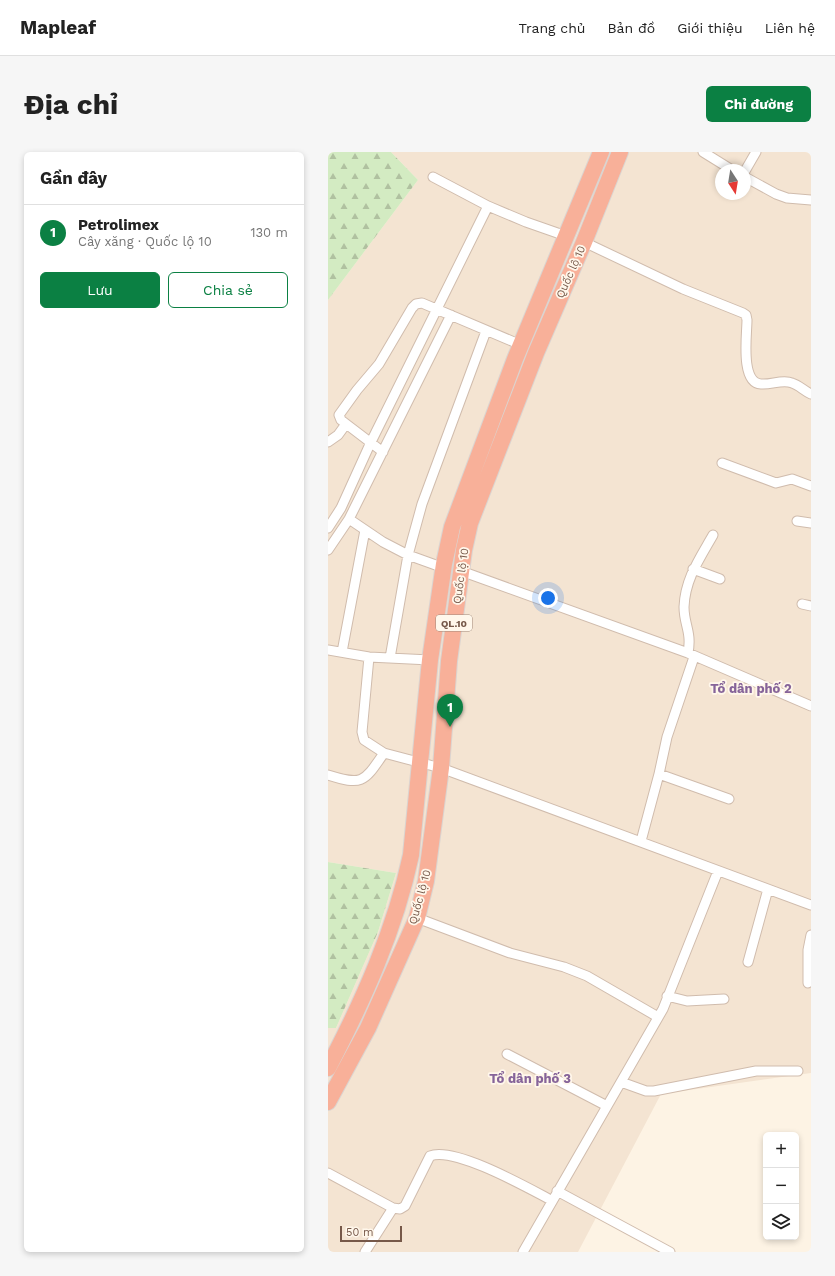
<!DOCTYPE html>
<html lang="vi">
<meta charset="utf-8">
<style>
body{margin:0;font-family:"Work Sans",sans-serif;background:#f6f6f6;color:#222}
.controls{position:absolute;right:12px;bottom:12px;display:grid;overflow:hidden;border-radius:6px;box-shadow:0 2px 6px #0003}
.controls button{width:36px;height:36px;display:grid;place-items:center;padding:0;border:0;border-bottom:1px solid #e0e0e0;background:#fff;color:#222;font:20px sans-serif}
.compass{position:absolute;left:387px;top:12px;width:36px;height:36px;border-radius:50%;background:#fff;box-shadow:0 2px 6px #0003;rotate:168deg}
.scale{position:absolute;left:12px;bottom:10px;width:62px;box-sizing:border-box;padding-left:4px;border:2px solid #765849;border-top:0;font-size:11px;line-height:14px;white-space:nowrap;color:#765849;-webkit-text-stroke:3px #fff7eb;paint-order:stroke}
.you{position:absolute;left:220px;top:446px;width:14px;height:14px;margin:-10px;border:3px solid #fff;border-radius:50%;background:#1a73e8;box-shadow:0 0 0 6px #1a73e833}
.badge{display:grid;place-items:center;width:26px;height:26px;border-radius:50%;background:#0b8043;color:#fff;font-size:13px;font-weight:700}
.pin{position:absolute;translate:-50% -33px;filter:drop-shadow(0 1px 2px #0008)}
.pin::after{content:'';position:absolute;top:21px;width:14px;height:12px;background:inherit;clip-path:polygon(0 0,100% 0,50% 100%)}
.list{margin:0;padding:0;list-style:none}
h2{display:flex;justify-content:space-between;align-items:center;height:52px;margin:0;padding:0 16px;font-size:17px}
h2 small{font-size:13px;font-weight:400;color:#767676}
.list li{display:grid;grid-template-columns:26px 1fr auto;gap:12px;align-items:center;box-sizing:border-box;height:56px;padding:0 16px;border-top:1px solid #e0e0e0}
.list b{display:block;font-size:15px;white-space:nowrap}
.list p{margin:0;font-size:13px;white-space:nowrap;color:#767676}
.list em{font-size:13px;font-style:normal;color:#767676}
.actions{display:flex;gap:8px;padding:12px 16px}
.actions a{flex:1;padding:9px 0;border:1px solid #0b8043;border-radius:6px;text-align:center;font-size:14px;color:#0b8043}
.actions .main{background:#0b8043;color:#fff}
.icon{flex:none;width:22px;height:22px;fill:none;stroke:currentColor;stroke-width:2;stroke-linecap:round;stroke-linejoin:round}
.map{position:relative;flex:none;width:483px;height:1100px;overflow:hidden;border-radius:6px}
header{display:flex;align-items:center;gap:24px;box-sizing:border-box;height:56px;padding:0 20px;background:#fff;border-bottom:1px solid #e0e0e0}
header strong{font-size:19px}
nav{display:flex;gap:22px;margin-inline-start:auto;font-size:14px}
.intro{display:flex;align-items:center;justify-content:space-between;box-sizing:border-box;height:96px;padding:0 24px}
h1{margin:0;font-size:28px}
.button{padding:10px 18px;border-radius:6px;background:#0b8043;color:#fff;font-size:14px;font-weight:700}
main{display:flex;gap:24px;padding:0 24px}
aside{flex:1;background:#fff;border-radius:6px;box-shadow:0 2px 6px #0003}
.map>svg:first-child{display:block}
.residential{fill:#f4e4d2;fill-rule:evenodd}
.forest{fill:url(#forest-firs)}
.lines{fill:none;stroke-linecap:round;stroke-linejoin:round}
.street-casing{stroke:#d0bcad;stroke-width:11}
.highway-casing{stroke:#dbd4d0;stroke-width:18}
.street{stroke:#fff;stroke-width:9}
.highway{stroke:#f8b099;stroke-width:16}
.labels{text-anchor:middle;dominant-baseline:central;stroke-width:3.5;stroke-linejoin:round;paint-order:stroke}
.shield{fill:#fff7eb;stroke:#9f887a;stroke-width:1}
.shield-label{font-size:10px;font-weight:bold;fill:#765849}
.street-label{font-size:11px;fill:#765849;stroke:#fff7eb}
.quarter-label{font-size:13px;font-weight:bold;fill:#866499;stroke:#fff7eb}
</style>
<header>
<strong>Mapleaf</strong>
<nav><a>Trang chủ</a><a>Bản đồ</a><a>Giới thiệu</a><a>Liên hệ</a></nav>
</header>
<div class="intro"><h1>Địa chỉ</h1><a class="button">Chỉ đường</a></div>
<main>
<aside>
<h2>Gần đây<small></small></h2>
<ul class="list">
<li><span class="badge">1</span><div><b>Petrolimex</b><p>Cây xăng · Quốc lộ 10</p></div><em>130 m</em></li>
</ul>
<div class="actions"><a class="main">Lưu</a><a>Chia sẻ</a></div>
</aside>
<div class="map">
<svg width="483" height="1100" viewBox="0 0 483 1100">
<defs>
<pattern id="forest-firs" width="22" height="20" patternUnits="userSpaceOnUse"><rect width="22" height="20" fill="#d3ebc2"/><path d="M5 1l3.5 6h-7zM16 11l3.5 6h-7z" fill="#b0c1a0"/></pattern>
</defs>
<rect width="100%" height="100%" fill="#fdf3e4"/>
<path class="residential" d="M63 0H483V921L333 942 250 1100H0V876H8L50 780 68 721 0 710V148L90 28ZM393 18H417V42H393Z"/>
<path class="forest" d="M0 0H63L90 28 0 148Z
M0 710 68 721 50 780 8 876H0Z"/>
<g class="lines">
<g class="street-casing">
<path id="street" d="M375 0 404 18
M417 19 428 0
M105 25 160 54
M417 25 448 42 459 46 483 48
M256 90 355 137 415 161 418 163 419 168C419 182 412 231 433 232 443 233 455 227 464 231 471 233 476 239 483 242
M0 290 10 283 18 272
M55 300 13 268 11 263 29 238 51 212 84 156 88 152 94 151 193 193
M394 311 448 331 464 327 483 334
M21 367 55 390 80 403 116 416
M469 369 483 371
M0 376 13 356 42 292 160 54 198 70 238 84
M0 398 21 367 123 163
M365 417 392 427
M133 419 360 501 483 554
M474 452 483 454
M0 498 41 505 102 508
M14 500 37 378
M360 501C364 480 356 473 356 455 357 427 372 406 385 383
M41 505 34 580 36 588 56 601 113 616 483 753
M62 506 80 403 94 352 158 179
M331 622 401 647
M0 623C35 634 36 630 56 601
M313 689 331 622 339 585 366 505
M89 766 182 801 236 815 259 824 330 865
M420 810 440 737
M480 831V798L483 783
M339 844 359 849 396 847
M179 902 279 954
M293 930 318 939H326L428 919H470
M0 1021 65 1056
M229 1039 342 1100
M37 1100 65 1056 72 1057 77 1054 102 1004C126 994 200 1036 223 1048
M195 1100 335 857 390 719"/>
</g>
<g class="highway-casing">
<path id="highway" d="M0 916C35 849 67 778 83 703L102 508 116 412 124 375 187 207 273 0
M0 950 40 876 89 766 98 729 113 616 121 509 136 398 142 371 208 201 256 90 292 0"/>
</g>
<use href="#street" class="street"/>
<use href="#highway" class="highway"/>
</g>
<g class="labels">
<rect class="shield" x="108" y="463" width="36" height="16" rx="3"/>
<g class="shield-label">
<text x="126" y="471">QL.10</text>
</g>
<g class="street-label">
<text transform="translate(243 120) rotate(-66)">Quốc lộ 10</text>
<text transform="translate(133 424) rotate(-82)">Quốc lộ 10</text>
<text transform="translate(92 745) rotate(-75)">Quốc lộ 10</text>
</g>
<g class="quarter-label">
<text x="423" y="536">Tổ dân phố 2</text>
<text x="202" y="926">Tổ dân phố 3</text>
</g>
</g>
</svg>
<div class="controls">
<button>+</button>
<button>−</button>
<button><svg class="icon" aria-label="layers" viewBox="0 0 24 24"><path d="M12 4l9 5-9 5-9-5zM3 14l9 5 9-5"/></svg></button>
</div>
<svg class="compass" viewBox="-18 -18 36 36"><path d="M0-13l5 13h-10z" fill="#e53935"/><path d="M0 13l5-13h-10z" fill="#767676"/></svg>
<div class="scale">50 m</div>
<div class="you"></div>
<div class="pin badge" style="left:122px;top:575px">1</div>
</div>
</main>
